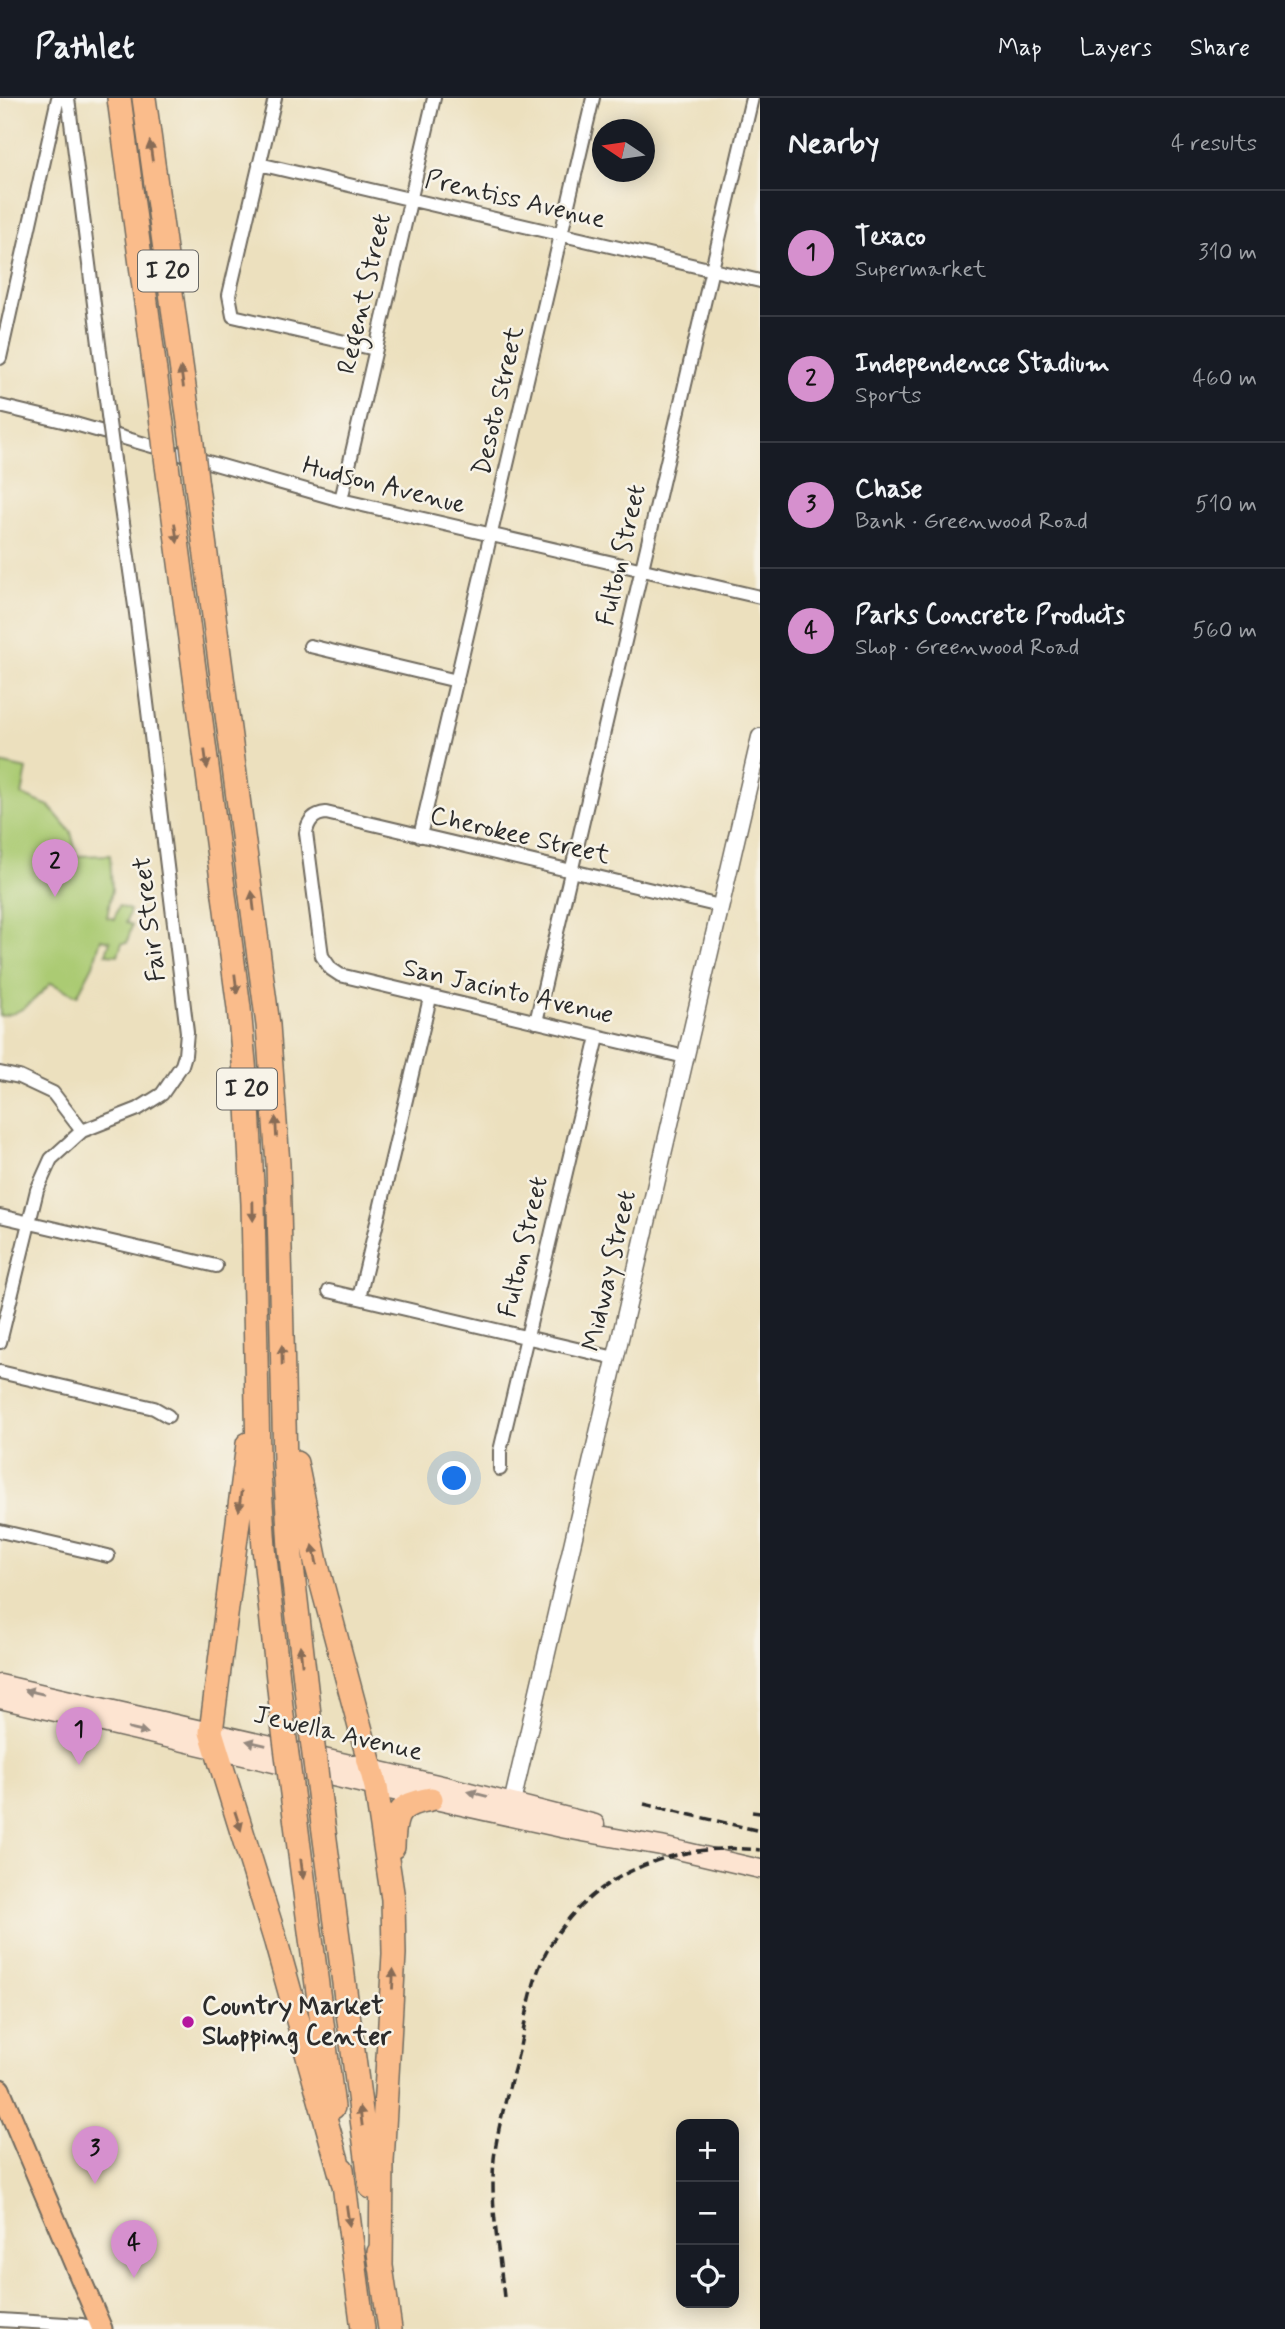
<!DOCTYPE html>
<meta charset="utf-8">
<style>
body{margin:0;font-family:Mynerve,sans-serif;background:#20242c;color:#f1f3f6}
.controls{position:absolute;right:21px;bottom:21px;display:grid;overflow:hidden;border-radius:14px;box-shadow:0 4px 18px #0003}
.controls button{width:63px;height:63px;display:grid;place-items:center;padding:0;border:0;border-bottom:2px solid #363941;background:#171b24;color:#f1f3f6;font:35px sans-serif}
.compass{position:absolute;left:592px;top:21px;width:63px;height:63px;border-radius:50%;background:#171b24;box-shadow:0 4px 18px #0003;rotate:283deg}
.you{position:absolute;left:455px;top:1381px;width:24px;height:24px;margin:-18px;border:5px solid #fff;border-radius:50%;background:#1a73e8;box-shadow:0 0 0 10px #1a73e833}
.badge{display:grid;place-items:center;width:46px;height:46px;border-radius:50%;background:#d690ce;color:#111;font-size:23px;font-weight:700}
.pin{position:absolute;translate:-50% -58px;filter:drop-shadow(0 2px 4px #0008)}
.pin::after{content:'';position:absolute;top:37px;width:24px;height:21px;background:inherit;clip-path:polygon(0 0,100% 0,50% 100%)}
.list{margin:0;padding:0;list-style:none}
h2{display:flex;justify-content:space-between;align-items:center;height:91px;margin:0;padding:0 28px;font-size:30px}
h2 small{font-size:23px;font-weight:400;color:#9ea1a6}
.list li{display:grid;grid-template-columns:46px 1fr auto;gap:21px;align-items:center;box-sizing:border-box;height:126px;padding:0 28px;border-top:2px solid #363941}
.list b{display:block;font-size:26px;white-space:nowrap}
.list p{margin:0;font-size:23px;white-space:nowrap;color:#9ea1a6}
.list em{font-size:23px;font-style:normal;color:#9ea1a6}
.icon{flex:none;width:38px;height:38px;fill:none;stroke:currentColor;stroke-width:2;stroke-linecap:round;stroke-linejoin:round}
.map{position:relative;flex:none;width:760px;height:2231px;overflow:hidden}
header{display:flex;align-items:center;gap:42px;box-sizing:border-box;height:98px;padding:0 35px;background:#171b24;border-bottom:2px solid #363941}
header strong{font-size:33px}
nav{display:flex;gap:38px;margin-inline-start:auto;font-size:24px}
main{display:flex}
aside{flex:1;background:#171b24}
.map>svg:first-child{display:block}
.green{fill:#abcb73;stroke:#6b7b4f;stroke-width:2}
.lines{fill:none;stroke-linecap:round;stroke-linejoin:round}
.minor-casing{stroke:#6f6a5e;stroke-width:16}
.tertiary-casing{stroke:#6f6a5e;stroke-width:19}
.secondary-casing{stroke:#6f6a5e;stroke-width:21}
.primary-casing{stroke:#6f6a5e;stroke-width:23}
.motorway-casing{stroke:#6f6a5e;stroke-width:26}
.minor{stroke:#fff;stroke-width:12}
.tertiary{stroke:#fff;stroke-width:16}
.secondary{stroke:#fde4d1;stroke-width:18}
.primary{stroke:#fabc8b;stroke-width:19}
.motorway{stroke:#fabc8b;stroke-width:23}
.rail{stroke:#2b2b2b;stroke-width:3.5;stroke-dasharray:10 5;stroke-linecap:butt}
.minor-bridge-casing{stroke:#6f6a5e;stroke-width:16;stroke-linecap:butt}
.motorway-bridge-casing{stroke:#6f6a5e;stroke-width:26;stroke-linecap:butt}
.minor-bridge{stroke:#fff;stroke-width:12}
.motorway-bridge{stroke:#fabc8b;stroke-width:23}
.oneway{fill:#886c56}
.oneway2{fill:#94887e}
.poi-dot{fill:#b5179e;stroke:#f7f3e8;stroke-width:2.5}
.labels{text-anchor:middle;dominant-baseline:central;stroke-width:5;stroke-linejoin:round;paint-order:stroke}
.shield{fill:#f7f3e8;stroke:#686764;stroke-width:2}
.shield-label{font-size:24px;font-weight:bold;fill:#2b2b2b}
.street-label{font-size:26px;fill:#2b2b2b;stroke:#f7f3e8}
.poi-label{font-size:26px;font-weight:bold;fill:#2b2b2b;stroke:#f7f3e8;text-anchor:start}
</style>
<header>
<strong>Pathlet</strong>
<nav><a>Map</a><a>Layers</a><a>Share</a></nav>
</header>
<main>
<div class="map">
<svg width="760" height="2231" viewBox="0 0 760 2231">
<rect width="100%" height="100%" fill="#f7f3e8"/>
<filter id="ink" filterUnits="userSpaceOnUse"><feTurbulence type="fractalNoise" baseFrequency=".0143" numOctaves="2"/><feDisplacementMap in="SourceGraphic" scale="14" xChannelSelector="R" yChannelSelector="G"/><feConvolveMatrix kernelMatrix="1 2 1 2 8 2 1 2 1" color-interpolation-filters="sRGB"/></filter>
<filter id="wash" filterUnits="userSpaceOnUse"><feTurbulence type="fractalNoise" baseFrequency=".00686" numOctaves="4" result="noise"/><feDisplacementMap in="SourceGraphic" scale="28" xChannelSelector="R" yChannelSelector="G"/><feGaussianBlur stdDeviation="1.57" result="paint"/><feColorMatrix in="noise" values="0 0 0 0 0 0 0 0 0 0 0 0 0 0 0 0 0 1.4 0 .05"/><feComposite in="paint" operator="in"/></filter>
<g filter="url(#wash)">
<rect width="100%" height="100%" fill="#ece0be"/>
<path class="green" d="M0 665 27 671 22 697 49 708 71 734 77 758 110 757 112 791 107 819 114 821 119 808 130 812 126 824 132 827 127 845H122L118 857 106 856 110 843 101 841 93 867 77 898 51 885C36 900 22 917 0 918Z"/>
</g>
<g filter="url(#ink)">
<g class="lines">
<g class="minor-casing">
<path id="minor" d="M68 0 108 317
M275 0 229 197 233 218 375 251
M259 66 760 183
M0 260 58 0
M0 308 75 326 341 402 760 499
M341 402 434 0
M310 548 457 583
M420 738 593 0
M536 924 752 0
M685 959 340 877 331 871 322 858 306 735C308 723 314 716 326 715L720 808
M0 975 19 979 53 995 82 1033
M0 1118 216 1168
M329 1193 615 1260
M359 1200 430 900
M0 1244 37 1092 51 1061 82 1033 138 1011 162 996 182 967 185 957 187 934 171 801 136 515 114 362
M0 1274 154 1310 168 1318
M500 1371V1353L598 939
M0 1433 108 1458
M0 2222 82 2227 100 2231"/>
</g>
<g class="tertiary-casing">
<path id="tertiary" d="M509 1718 760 639"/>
</g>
<g class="secondary-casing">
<path id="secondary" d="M0 1586 446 1688 595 1726
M0 1601 376 1689 566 1731 661 1748 760 1771"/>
</g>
<g class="primary-casing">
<path id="primary" d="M0 1991 102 2231"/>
</g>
<g class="motorway-casing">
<path id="motorway" d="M119 0 162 326
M144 0 192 346
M167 367 239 910 248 1008 253 1106 258 1359 264 1450 282 1618
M197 389 268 927 278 1066 285 1366 290 1450 310 1625
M248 1346 211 1634 276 1844 343 2084
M296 1365 316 1464 376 1689 393 1801 394 1856 382 2064 381 2169
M293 1703 333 2009
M321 1711 371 2089
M393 1749C394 1716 397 1707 431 1701
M342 2071 363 2231
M379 2154 390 2231"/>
</g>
<use href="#minor" class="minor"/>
<use href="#tertiary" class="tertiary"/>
<use href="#secondary" class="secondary"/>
<use href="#primary" class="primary"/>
<use href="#motorway" class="motorway"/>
<path class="rail" d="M644 1706 760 1733
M752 1714 760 1715
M504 2199C499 2154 490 2107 494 2061 498 2025 510 1988 519 1953 526 1922 530 1889 543 1861 582 1778 672 1743 760 1752"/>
<g class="minor-bridge-casing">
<path id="minor-bridge" d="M108 317 114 362"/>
</g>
<g class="motorway-bridge-casing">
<path id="motorway-bridge" d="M162 326 167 367
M192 346 197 389
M282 1618 293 1703
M310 1625 321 1711"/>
</g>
<use href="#minor-bridge" class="minor-bridge"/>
<use href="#motorway-bridge" class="motorway-bridge"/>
</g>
<defs><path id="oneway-solid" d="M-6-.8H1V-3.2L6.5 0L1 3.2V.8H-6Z" transform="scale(1.75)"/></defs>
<g class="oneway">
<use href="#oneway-solid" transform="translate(151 53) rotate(-98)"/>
<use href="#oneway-solid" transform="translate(182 279) rotate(-98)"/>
<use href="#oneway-solid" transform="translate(176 435) rotate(82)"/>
<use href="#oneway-solid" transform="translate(206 661) rotate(82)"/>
<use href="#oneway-solid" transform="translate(253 803) rotate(-97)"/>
<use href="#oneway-solid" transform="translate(236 886) rotate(83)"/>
<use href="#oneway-solid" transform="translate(276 1029) rotate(-93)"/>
<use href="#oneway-solid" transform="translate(253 1113) rotate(89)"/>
<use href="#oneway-solid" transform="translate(282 1257) rotate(-91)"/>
<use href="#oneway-solid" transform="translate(240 1403) rotate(97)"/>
<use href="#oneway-solid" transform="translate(315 1457) rotate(-102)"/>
<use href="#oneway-solid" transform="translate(301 1557) rotate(-96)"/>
<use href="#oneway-solid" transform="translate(238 1723) rotate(72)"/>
<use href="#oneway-solid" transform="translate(302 1771) rotate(83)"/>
<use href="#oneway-solid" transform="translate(393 1881) rotate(-87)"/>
<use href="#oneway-solid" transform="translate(361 2018) rotate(-97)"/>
<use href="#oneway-solid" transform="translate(348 2118) rotate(82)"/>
</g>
<g class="oneway2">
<use href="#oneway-solid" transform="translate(34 1594) rotate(-167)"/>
<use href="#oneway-solid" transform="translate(138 1633) rotate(13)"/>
<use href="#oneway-solid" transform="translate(256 1645) rotate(-167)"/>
<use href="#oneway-solid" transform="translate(478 1696) rotate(-166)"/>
</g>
</g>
<circle class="poi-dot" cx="188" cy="1924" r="7"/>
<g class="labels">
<g class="shield">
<rect x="138" y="152.5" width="60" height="41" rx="5"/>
<rect x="217" y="970.5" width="60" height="41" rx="5"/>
</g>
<g class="shield-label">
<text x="168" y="173">I 20</text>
<text x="247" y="991">I 20</text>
</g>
<g class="street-label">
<text transform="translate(515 102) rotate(13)">Prentiss Avenue</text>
<text transform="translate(365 196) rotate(-77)">Regent Street</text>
<text transform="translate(499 303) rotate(-77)">Desoto Street</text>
<text transform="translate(384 388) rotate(14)">Hudson Avenue</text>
<text transform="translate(622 457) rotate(-77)">Fulton Street</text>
<text transform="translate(520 738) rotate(13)">Cherokee Street</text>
<text transform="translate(150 821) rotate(-97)">Fair Street</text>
<text transform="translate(508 894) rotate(13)">San Jacinto Avenue</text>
<text transform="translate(524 1149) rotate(-77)">Fulton Street</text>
<text transform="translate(610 1173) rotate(-77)">Midway Street</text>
<text transform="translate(338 1636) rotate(13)">Jewella Avenue</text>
</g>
<g class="poi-label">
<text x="202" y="1909">Country Market<tspan x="202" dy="30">Shopping Center</tspan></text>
</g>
</g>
</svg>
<div class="controls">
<button>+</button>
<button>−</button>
<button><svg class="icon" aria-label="locate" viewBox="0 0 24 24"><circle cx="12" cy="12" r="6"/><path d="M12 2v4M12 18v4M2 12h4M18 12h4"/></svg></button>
</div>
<svg class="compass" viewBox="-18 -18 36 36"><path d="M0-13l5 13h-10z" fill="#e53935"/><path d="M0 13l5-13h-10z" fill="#9ea1a6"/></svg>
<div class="you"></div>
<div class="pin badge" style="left:79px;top:1667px">1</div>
<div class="pin badge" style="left:55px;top:799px">2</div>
<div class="pin badge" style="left:95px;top:2086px">3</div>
<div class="pin badge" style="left:134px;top:2180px">4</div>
</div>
<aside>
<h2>Nearby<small>4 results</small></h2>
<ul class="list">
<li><span class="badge">1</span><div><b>Texaco</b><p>Supermarket</p></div><em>310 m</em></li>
<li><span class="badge">2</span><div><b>Independence Stadium</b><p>Sports</p></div><em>460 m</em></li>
<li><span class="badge">3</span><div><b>Chase</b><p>Bank · Greenwood Road</p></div><em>510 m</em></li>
<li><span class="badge">4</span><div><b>Parks Concrete Products</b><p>Shop · Greenwood Road</p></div><em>560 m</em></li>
</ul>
</aside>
</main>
